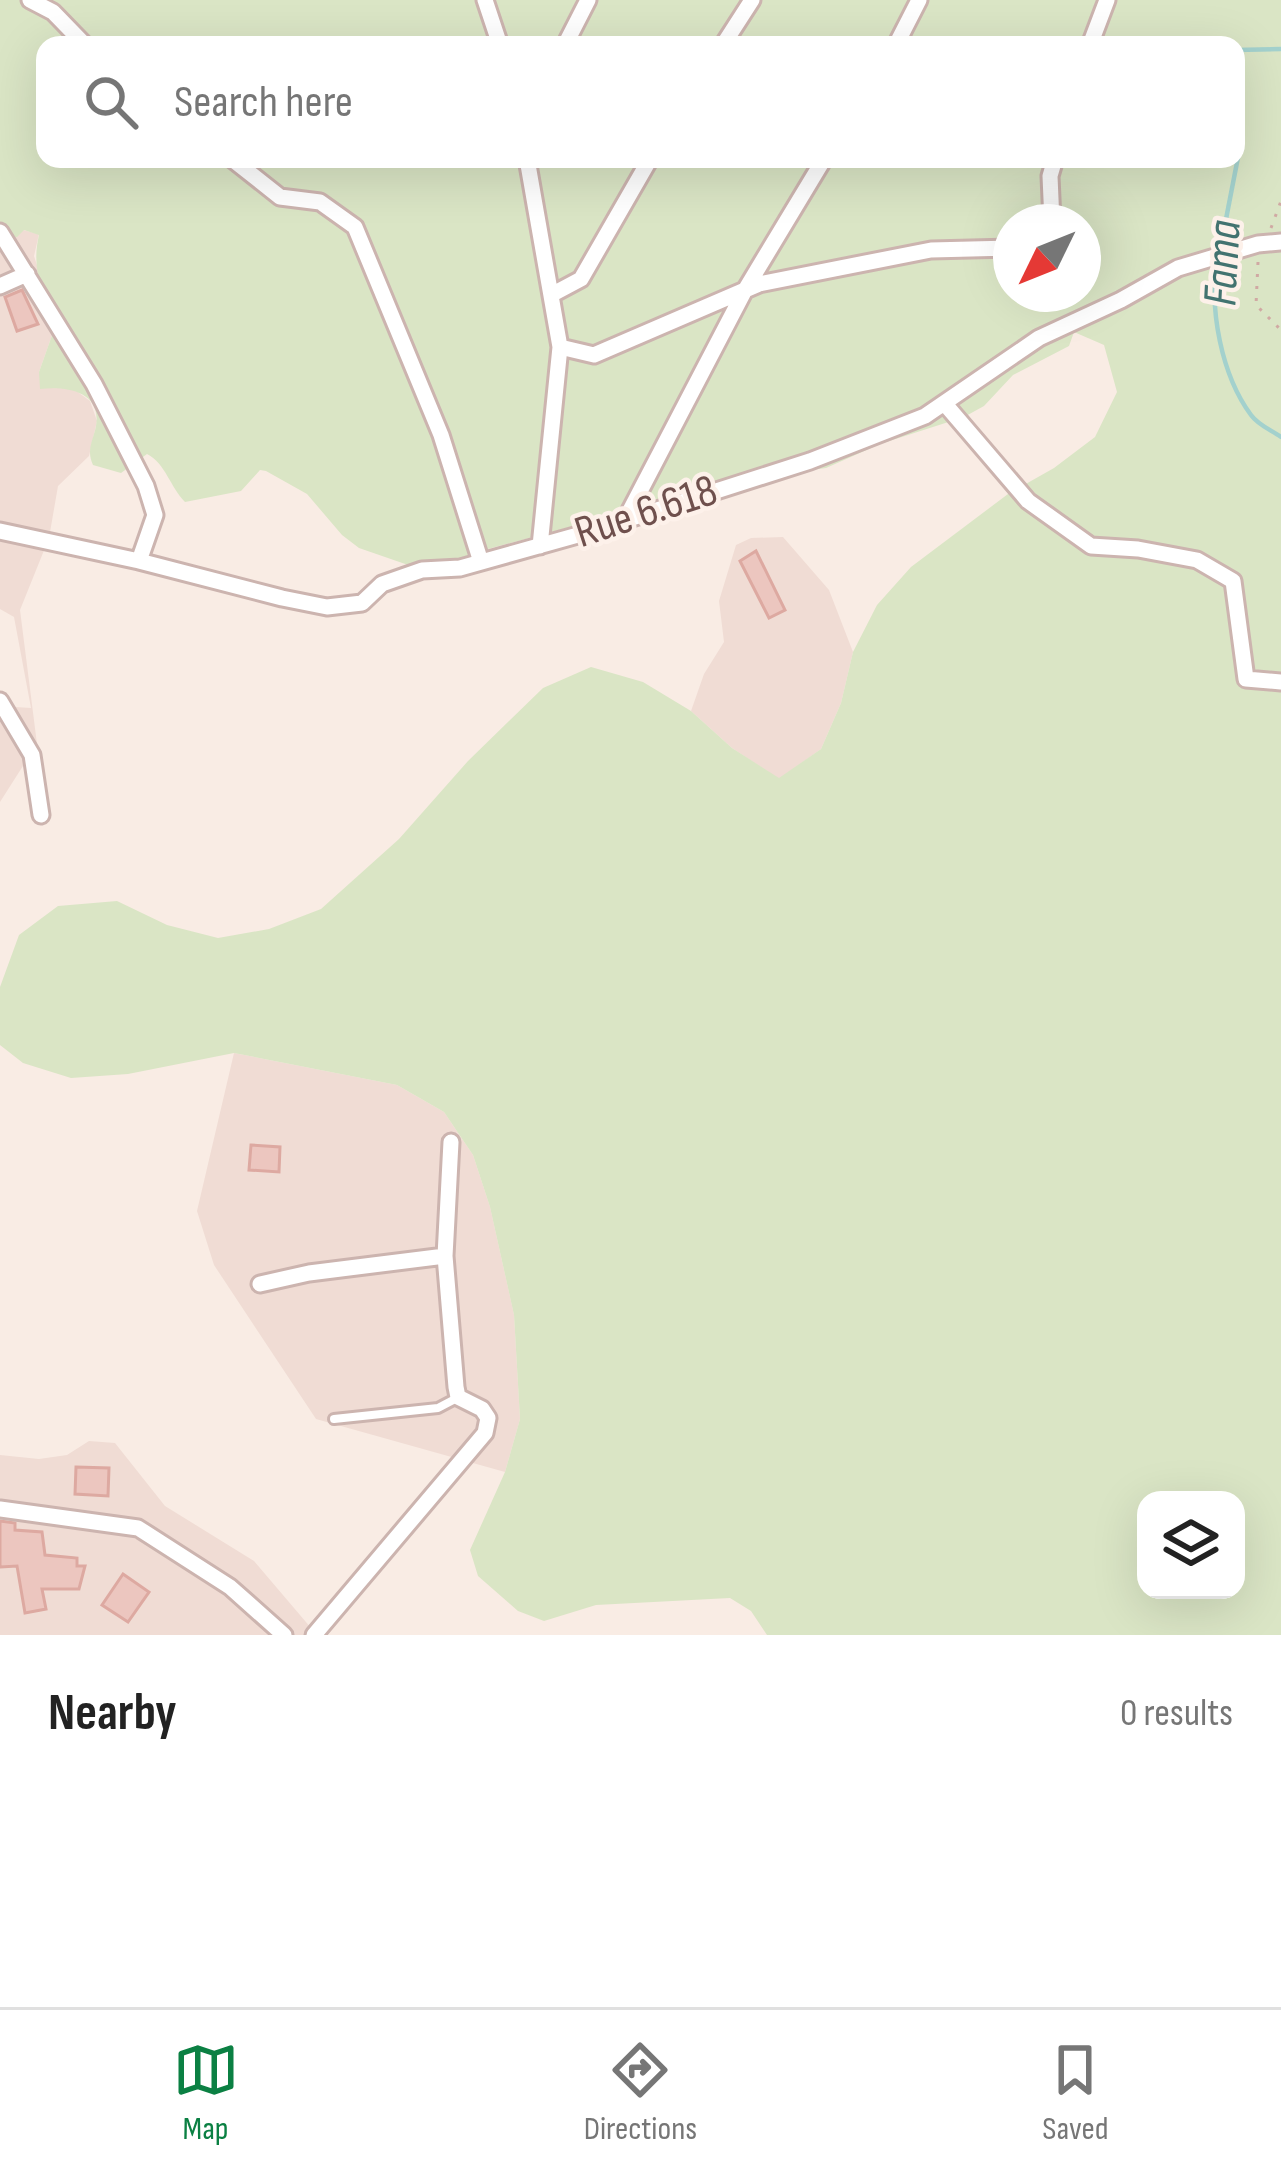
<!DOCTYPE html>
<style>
body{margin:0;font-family:"Sofia Sans Condensed",sans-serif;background:#f2f2f2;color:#222}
.controls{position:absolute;right:36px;bottom:36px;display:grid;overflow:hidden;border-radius:24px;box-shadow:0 12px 48px #0002}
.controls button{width:108px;height:108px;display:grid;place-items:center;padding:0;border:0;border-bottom:3px solid #e0e0e0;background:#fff;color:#222;font:60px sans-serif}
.compass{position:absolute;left:993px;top:204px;width:108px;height:108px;border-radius:50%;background:#fff;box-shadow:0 12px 48px #0002;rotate:227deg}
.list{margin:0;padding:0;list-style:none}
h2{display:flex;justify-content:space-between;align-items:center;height:156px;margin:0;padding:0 48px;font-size:51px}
h2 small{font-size:39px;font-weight:400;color:#767676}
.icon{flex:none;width:66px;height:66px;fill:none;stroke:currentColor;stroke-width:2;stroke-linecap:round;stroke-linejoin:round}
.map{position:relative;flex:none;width:1281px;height:1635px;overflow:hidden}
.search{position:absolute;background:#fff;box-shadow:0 12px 48px #0002;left:36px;right:36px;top:36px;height:132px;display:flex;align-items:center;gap:30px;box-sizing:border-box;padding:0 42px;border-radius:24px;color:#767676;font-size:45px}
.sheet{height:372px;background:#fff}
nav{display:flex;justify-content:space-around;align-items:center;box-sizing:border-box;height:168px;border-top:3px solid #e0e0e0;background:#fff;font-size:33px;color:#767676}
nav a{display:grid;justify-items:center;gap:6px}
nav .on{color:#0b8043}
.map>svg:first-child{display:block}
.residential{fill:#f0dcd4}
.green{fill:#dae5c5;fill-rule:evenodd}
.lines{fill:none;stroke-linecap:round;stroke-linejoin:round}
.stream{stroke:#a3d1cd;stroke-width:4.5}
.building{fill:#ecc6bf;stroke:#dda9a1;stroke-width:3}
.lane-casing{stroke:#ccb4af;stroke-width:14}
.street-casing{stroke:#ccb4af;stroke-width:21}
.path{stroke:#d0a9a3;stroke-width:3;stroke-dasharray:3 9;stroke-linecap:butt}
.lane{stroke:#fff;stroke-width:8}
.street{stroke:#fff;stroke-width:15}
.labels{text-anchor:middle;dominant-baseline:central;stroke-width:9;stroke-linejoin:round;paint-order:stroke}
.street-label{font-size:45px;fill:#6f504d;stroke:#fdf1ea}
.water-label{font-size:48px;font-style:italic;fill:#427370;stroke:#fdf1ea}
</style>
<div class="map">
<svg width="1281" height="1635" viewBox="0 0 1281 1635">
<rect width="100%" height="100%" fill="#f9ece4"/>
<path class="residential" d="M23 230 39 234 34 256 56 324 39 372 55 385 71 387 90 401 97 421 89 456 58 486 49 538 20 610 37 744 0 802V706L31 708 14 617 0 609V237Z
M783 537 829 590 853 652 841 703 821 749 779 779 732 748 691 711 704 674 724 642 719 601 736 545 751 538Z
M234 1053 397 1085 444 1112 473 1155 490 1207 514 1315 520 1419 505 1472 316 1419 214 1265 197 1211Z
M89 1441 115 1443 165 1506 254 1561 317 1635H0V1455L39 1459 67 1455Z"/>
<path class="green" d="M0 0H1281V1635H767L751 1611 730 1598 596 1605 544 1621 518 1611 478 1576 470 1550 505 1472 520 1419 514 1315 490 1207 473 1155 444 1112 397 1085 234 1053 128 1074 71 1078 23 1063 0 1045V987L19 935 58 906 117 901 167 925 218 938 269 929 321 909 399 839 468 761 543 688 591 667 643 682 691 711 732 748 779 778 821 749 841 703 853 652 877 605 911 567 1008 494 1054 468 1095 437 1117 392 1104 345 1074 332 1069 346 1013 375 984 406 964 417 880 444 826 468 782 474 592 521 477 552 442 568 411 566 359 548 342 535 307 494 266 471 260 470 241 491 185 502C170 487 166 464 147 454L121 473 93 465C86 450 93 441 96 426 102 390 64 386 40 389L39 372 56 324C42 293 31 269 39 235L24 230 17 237H0ZM45 45H1236V159H45ZM1011 222H1083V294H1011ZM1146 1500H1236V1590H1146Z"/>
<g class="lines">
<path class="stream" d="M1188 45H1191
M1236 50 1281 49
M1220 250 1240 147 1236 139
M1218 262C1208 308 1222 376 1251 415 1258 425 1271 430 1281 437"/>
</g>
<path class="building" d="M22 290 38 324 17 331 5 297Z
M756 551 785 610 769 618 740 561Z
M251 1145 280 1147 279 1172 249 1170Z
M76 1467 109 1468 108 1496 75 1494Z
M0 1521 15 1523V1530L42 1532 45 1555 77 1558V1566H85L79 1589H42L46 1609 25 1613 17 1566 0 1567Z
M123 1574 149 1592 128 1622 102 1605Z"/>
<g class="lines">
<g class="lane-casing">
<path id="lane" d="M334 1419 438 1408 457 1398"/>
</g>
<g class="street-casing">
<path id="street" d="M30 0 53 12 85 45
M485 0 500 45
M565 45 588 0
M723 45 752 0
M896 45 919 0
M1090 45 1107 0
M232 159 280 197 320 202 355 227 441 435 481 562
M527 159 560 347 540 546
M1052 222 1050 176 1055 159
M0 232 94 384 146 486 155 515 139 561
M0 286 27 274
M551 295 581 279 650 159
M560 347 594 355 759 284 931 250 1011 248
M945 404 1028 501 1091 546 1138 549 1197 560 1233 581 1246 679 1281 682
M625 520 745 290 824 159
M0 531 139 561 282 598 327 607 362 603 382 584 422 570 460 568 585 533 810 461 925 416 1039 338 1121 300 1178 268 1258 244 1281 242
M0 701 32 755 41 815
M260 1284 309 1273 445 1256
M0 1509 138 1528 230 1587 284 1635
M314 1635 485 1433 488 1418 482 1409 458 1397 456 1387 445 1256 451 1142"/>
</g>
<path class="path" d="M1271 228 1281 201
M1258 262 1256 305 1281 330"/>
<use href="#lane" class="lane"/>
<use href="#street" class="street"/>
</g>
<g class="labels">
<g class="street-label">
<text transform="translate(646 512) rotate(-18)">Rue 6.618</text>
</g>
<g class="water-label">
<text transform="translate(1223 263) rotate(-87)">Fama</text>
</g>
</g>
</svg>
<div class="controls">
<button><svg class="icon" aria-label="layers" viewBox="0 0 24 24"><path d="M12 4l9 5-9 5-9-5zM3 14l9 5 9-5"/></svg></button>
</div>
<svg class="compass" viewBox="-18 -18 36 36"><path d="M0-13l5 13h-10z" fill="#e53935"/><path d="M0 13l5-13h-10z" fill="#767676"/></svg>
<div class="search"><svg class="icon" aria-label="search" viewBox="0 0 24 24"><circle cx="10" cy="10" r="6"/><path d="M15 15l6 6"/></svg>Search here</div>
</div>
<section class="sheet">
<h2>Nearby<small>0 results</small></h2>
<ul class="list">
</ul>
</section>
<nav>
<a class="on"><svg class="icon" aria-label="map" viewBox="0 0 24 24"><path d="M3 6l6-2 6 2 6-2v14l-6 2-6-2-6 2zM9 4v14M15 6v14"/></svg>Map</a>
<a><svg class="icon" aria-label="directions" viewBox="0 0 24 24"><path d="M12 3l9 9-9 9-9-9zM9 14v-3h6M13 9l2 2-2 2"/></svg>Directions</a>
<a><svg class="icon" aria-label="saved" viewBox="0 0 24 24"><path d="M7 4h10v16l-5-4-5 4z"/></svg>Saved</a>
</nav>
